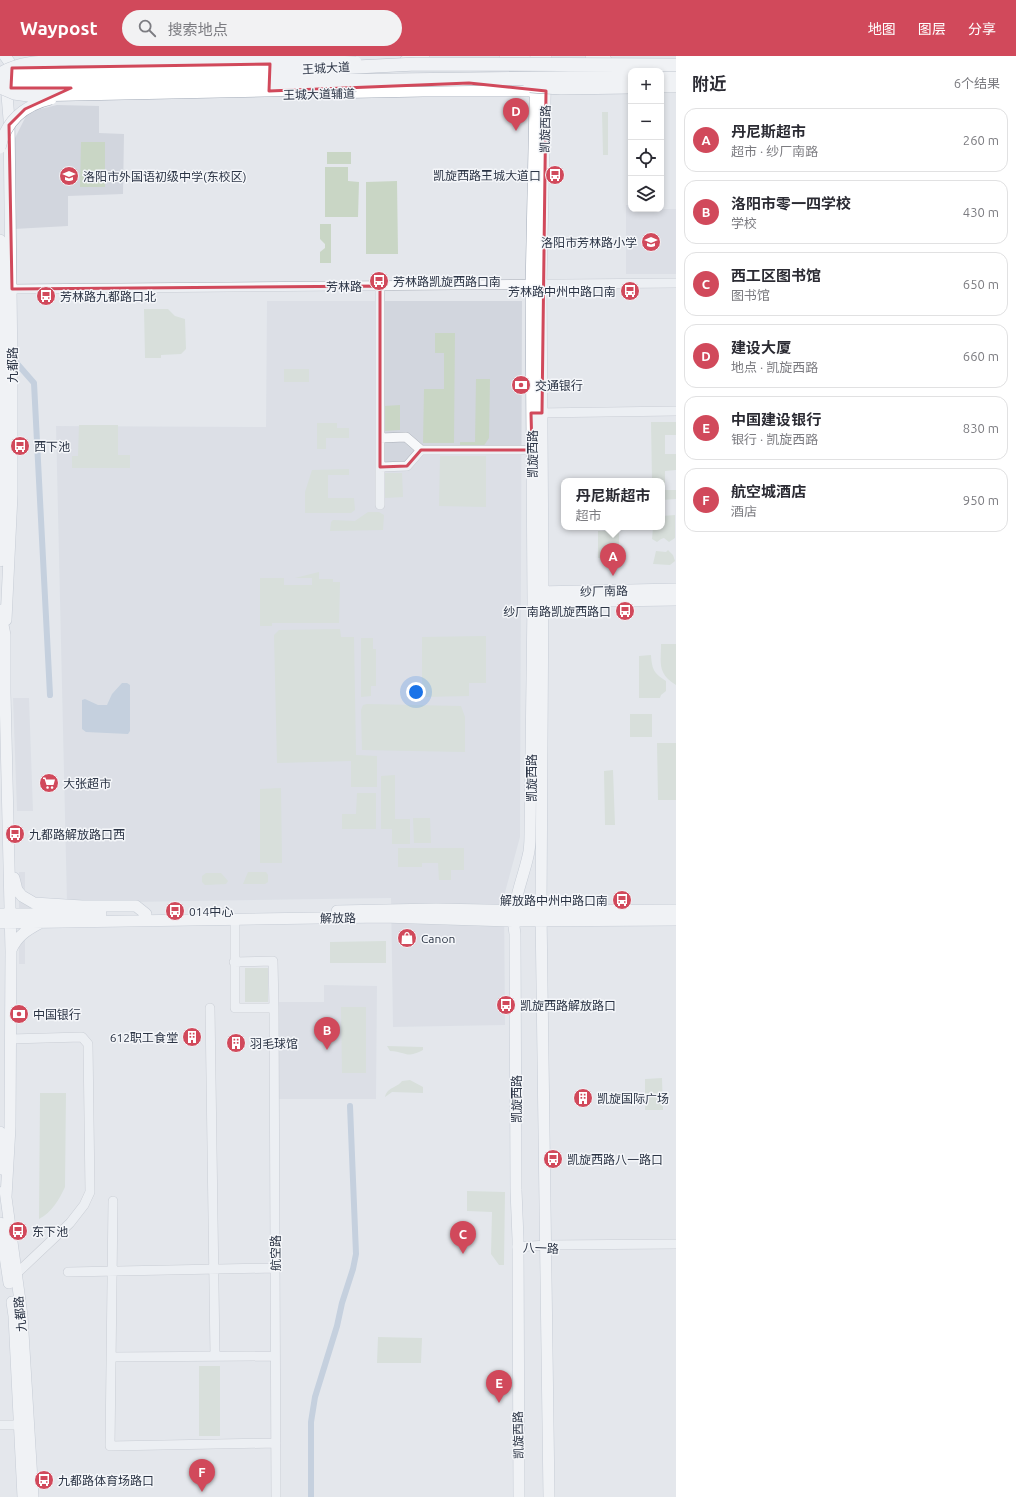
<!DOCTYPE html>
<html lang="zh">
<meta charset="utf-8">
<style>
body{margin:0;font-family:Ubuntu,"Noto Sans SC",sans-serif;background:#f2f2f3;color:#2b2b33}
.controls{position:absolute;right:12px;top:12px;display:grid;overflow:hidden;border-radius:8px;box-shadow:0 2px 6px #0003}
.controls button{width:36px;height:36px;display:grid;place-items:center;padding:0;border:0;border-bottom:1px solid #e1e1e2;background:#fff;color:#2b2b33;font:20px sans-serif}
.you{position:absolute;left:416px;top:636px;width:14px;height:14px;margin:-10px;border:3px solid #fff;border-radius:50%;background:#1a73e8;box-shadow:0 0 0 6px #1a73e833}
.badge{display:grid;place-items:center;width:26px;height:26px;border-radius:50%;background:#d1495b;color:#fff;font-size:13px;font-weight:700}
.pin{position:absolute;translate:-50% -33px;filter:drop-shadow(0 1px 2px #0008)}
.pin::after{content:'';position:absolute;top:21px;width:14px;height:12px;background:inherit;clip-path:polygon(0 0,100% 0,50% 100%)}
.popup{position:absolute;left:561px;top:422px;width:104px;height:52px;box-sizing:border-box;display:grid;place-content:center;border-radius:8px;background:#fff;filter:drop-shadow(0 1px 3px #0005);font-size:13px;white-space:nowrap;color:#7c7c81}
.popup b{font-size:15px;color:#2b2b33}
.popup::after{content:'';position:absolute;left:50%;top:100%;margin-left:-8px;border:8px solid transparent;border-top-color:#fff}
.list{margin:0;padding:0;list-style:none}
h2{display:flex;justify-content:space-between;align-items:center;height:52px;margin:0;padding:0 16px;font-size:17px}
h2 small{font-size:13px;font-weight:400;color:#7c7c81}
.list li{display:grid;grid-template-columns:26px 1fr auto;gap:12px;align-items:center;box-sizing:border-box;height:64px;margin:0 8px 8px;padding:0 8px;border:1px solid #e1e1e2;border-radius:12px}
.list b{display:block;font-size:15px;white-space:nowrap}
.list p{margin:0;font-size:13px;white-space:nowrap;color:#7c7c81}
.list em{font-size:13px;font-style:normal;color:#7c7c81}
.icon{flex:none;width:22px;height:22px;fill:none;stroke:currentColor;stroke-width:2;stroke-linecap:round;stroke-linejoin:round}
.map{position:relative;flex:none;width:676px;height:1441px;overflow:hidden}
header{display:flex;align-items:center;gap:24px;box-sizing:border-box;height:56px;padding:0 20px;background:#d1495b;color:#fff}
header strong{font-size:19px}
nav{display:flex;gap:22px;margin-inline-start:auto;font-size:14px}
.search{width:280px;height:36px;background:#f2f2f3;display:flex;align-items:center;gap:10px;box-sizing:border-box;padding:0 14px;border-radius:22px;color:#7c7c81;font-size:15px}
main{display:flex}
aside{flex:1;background:#fff}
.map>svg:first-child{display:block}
.built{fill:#d2d6de}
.green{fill:#c9d6c5}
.water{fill:#9fb4cc}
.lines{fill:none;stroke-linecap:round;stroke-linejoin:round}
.canal{stroke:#9fb4cc;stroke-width:6}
.minor-casing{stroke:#a9aeb7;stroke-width:10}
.major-casing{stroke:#a3abb8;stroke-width:12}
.highway-casing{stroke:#8b94a3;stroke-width:14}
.minor{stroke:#f7f8fa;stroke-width:9}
.major{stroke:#fff;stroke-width:11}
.highway{stroke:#fff;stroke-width:13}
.major-bridge-casing{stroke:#a3abb8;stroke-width:12;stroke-linecap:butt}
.highway-bridge-casing{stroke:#8b94a3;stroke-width:14;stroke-linecap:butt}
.major-bridge{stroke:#fff;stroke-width:11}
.highway-bridge{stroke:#fff;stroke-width:13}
.marked{fill:none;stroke:#d1495b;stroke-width:3;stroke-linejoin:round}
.labels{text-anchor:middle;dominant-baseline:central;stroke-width:3;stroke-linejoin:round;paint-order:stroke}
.street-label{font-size:12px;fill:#2b3445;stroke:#f4f6f9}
.poi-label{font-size:12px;fill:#2b3445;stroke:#f4f6f9;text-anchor:start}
</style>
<header>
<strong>Waypost</strong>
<div class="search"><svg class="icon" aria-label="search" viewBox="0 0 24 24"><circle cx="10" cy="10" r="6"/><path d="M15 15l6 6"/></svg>搜索地点</div>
<nav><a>地图</a><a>图层</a><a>分享</a></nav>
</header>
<main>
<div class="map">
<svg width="676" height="1441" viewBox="0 0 676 1441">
<rect width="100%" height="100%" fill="#e4e7ec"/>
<path class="built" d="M57 49 99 50V77L124 78 123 138 68 140V170L14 173 15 82 28 56Z
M626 149H631V153H676V218H626Z
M267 245H522L520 781 504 840 505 969 393 971 391 842 67 847 56 370 266 371Z
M13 642H29L33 755H17Z
M19 816H25V849H30V862H25V908H19Z
M324 929 377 930 376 1043H278V946H324Z"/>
<path class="green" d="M602 56H608V99H603Z
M631 57V106H629L628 57Z
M81 86H105V131H80Z
M327 96H351V108H327Z
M325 111H348V125L359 126 358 161H325Z
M397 125 398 198H366V126Z
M320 168H331V207H320V196L325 192V188L320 183Z
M144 253H168L175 260 185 263 186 293 181 298 161 299V302H145Z
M435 277H455L454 387H423L424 333H444V297H435Z
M284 313H309V326H284Z
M476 323H490L489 382 483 391 460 390V386H475Z
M400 349V374L384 375V350Z
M651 366H676V379H665V398H676V414L665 415V434H676V443L662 444V425H652Z
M317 367H337V372H349V382H326V393H317Z
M79 369H118V399H130V412H72V400H78Z
M440 400H486V451L439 450Z
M349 413V419H328V442H354L355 454 351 457H305V436L312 414Z
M384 417H402L403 441 385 442Z
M368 456H379L384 459 383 474 330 475 331 466 333 464 355 465Z
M675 459V482L669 486 664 482 661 483 657 486 652 483 653 471H662V460Z
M598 475H619V503L598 502Z
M668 494 673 499 675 505 670 509 653 508 656 495 666 496Z
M319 516V523H333V526H340L339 567H272V570H260V522H284V529H312V522H295Z
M340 573 341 581H354L356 699 377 700V731H351V705L277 707 274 579 279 574Z
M486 580V627H469V640L422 641V581Z
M361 582H373V593H376V630H371V640L361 641Z
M661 588H676V629C657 617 661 608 661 588Z
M651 599C652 614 654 617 666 625V635L661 639 660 642H639V600Z
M367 648 461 650 465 661V696L362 694 361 654 363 649Z
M630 658H652V681H630Z
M657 687H676V744H658Z
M613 714 615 769H605L604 715Z
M395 719V763H410V788H392V773H381V720Z
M281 732 282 807H260V733Z
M357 737H376V773H342V758H356Z
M413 762H430L431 787H414Z
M398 792H464V814H451V824H439L438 807H422V811H398Z
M248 816H266L268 819V826L265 828H243Z
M206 817H221L228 825 226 828 205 829 202 826V820Z
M386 885V907H330V886Z
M245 912H268V946H245Z
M341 951H366V1017H342Z
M387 990 423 991V994C405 1003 408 996 390 995Z
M662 1022 663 1054H645V1023Z
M410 1024 423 1031V1037L392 1036 385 1041C387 1031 397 1032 402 1025Z
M40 1037H66L65 1131C59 1144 52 1156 39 1163Z
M467 1135 505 1136 504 1209H499L491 1198 492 1156 467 1155Z
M378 1281 422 1282 421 1307H377Z
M199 1310H220V1380H199Z"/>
<path class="water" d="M122 627H127L130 629V675L128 678 86 676 82 673V644L85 643 98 649H107L112 638Z"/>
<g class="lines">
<path class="canal" d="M13 303 34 327 50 639
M311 1441V1366L315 1341 337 1270 342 1247 353 1213 356 1198 350 1050"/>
<g class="minor-casing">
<path id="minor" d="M380 230V449
M12 233 676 227
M537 357 676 355
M380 382 406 381 421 394H532
M380 411 407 410 421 394
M234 906 273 905 274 952H235V864
M210 952 215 1300
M274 952 276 1441
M10 983 82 981 88 988 90 1136 84 1149 70 1167 15 1219
M113 1145 110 1390 276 1387
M517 1191 546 1189 676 1188
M68 1216 275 1212
M111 1301 275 1300
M0 1369H19"/>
</g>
<g class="major-casing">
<path id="major" d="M5 0 10 7 14 19
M505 0 527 5
M546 0 541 228 543 522 541 855 549 1441
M591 0 606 4
M405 5 424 0
M322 37 423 35H541
M0 184 5 431 0 481
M0 505 4 482
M537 536 676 533
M537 546 676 544
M0 554 5 579V637L11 895 10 1071 6 1141
M6 564 12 439V317L9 63 7 39
M14 822 17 834 22 840 34 847 82 850H136L146 858
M337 855 436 853 541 855 676 854
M0 858H101
M0 867 383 861 513 865 676 864
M11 894C17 880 27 874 40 867
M0 1076 2 1113
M5 1134 22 1260 33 1441
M0 1167 9 1227
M12 1246 14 1260 23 1441
M519 1441 518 1183 516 1134 515 878C510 850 522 827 528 800 530 793 530 785 530 778L533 546 531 233 536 0"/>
</g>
<g class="highway-casing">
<path id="highway" d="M661 21 676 20
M661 30H676"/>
</g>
<use href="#minor" class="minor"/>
<use href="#major" class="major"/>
<use href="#highway" class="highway"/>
<g class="major-bridge-casing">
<path id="major-bridge" d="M0 17C21 4 46 5 69 4H309L356 6
M0 32 14 38 28 40 309 34 356 30
M0 92C6 64 25 49 51 43"/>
</g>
<g class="highway-bridge-casing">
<path id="highway-bridge" d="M0 18 277 15 416 8 676 9
M0 29 631 21
M530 30 561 32 631 31"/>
</g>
<use href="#major-bridge" class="major-bridge"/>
<use href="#highway-bridge" class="highway-bridge"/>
</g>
<path d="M0 0H676V1441H0ZM270 8 269 35 469 27 546 35 542 357H531L532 394H421L407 410 380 411V230L12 233 9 69 25 53 71 32H11L12 12Z" fill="#e4e7ec" fill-opacity=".55" fill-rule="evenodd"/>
<path class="marked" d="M270 8 269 35 469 27 546 35 542 357H531L532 394H421L407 410 380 411V230L12 233 9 69 25 53 71 32H11L12 12Z"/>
<defs>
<g id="bus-disc" transform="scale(1)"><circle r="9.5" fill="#d1495b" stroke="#f4f6f9"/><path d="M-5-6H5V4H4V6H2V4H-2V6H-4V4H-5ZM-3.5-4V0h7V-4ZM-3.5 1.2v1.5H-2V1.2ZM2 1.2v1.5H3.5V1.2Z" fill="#fff"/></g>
<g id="school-disc" transform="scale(1)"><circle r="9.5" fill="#d1495b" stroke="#f4f6f9"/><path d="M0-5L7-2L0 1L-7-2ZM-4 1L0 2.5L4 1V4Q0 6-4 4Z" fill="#fff"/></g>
<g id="bank-disc" transform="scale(1)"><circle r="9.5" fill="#d1495b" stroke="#f4f6f9"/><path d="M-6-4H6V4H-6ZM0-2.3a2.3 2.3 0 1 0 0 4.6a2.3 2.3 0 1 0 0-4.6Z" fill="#fff"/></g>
<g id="supermarket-disc" transform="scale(1)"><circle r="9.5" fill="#d1495b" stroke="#f4f6f9"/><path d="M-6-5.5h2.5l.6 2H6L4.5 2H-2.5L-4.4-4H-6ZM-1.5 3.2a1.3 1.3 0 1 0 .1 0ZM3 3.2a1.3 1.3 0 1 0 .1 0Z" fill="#fff"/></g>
<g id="shop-disc" transform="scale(1)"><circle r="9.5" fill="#d1495b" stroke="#f4f6f9"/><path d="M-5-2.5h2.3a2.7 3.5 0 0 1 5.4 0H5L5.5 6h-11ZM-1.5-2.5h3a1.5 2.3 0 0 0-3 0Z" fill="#fff"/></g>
<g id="building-disc" transform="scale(1)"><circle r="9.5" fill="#d1495b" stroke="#f4f6f9"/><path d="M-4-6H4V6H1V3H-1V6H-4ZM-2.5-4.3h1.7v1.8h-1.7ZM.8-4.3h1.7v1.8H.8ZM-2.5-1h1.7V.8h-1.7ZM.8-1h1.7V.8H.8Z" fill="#fff"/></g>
</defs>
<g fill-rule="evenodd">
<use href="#bus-disc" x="555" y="119"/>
<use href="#school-disc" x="69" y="120"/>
<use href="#school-disc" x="651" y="186"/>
<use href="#bus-disc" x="379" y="225"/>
<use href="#bus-disc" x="630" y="235"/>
<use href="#bus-disc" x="46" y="240"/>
<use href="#bank-disc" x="521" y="329"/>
<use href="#bus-disc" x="20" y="390"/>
<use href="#bus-disc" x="625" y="555"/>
<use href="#supermarket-disc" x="49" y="727"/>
<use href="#bus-disc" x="15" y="778"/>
<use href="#bus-disc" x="622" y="844"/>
<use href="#bus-disc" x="175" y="855"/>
<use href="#shop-disc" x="407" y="882"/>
<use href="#bus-disc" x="506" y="949"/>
<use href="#bank-disc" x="19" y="958"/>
<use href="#building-disc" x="192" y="981"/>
<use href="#building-disc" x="236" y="987"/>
<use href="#building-disc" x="583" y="1042"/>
<use href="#bus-disc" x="553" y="1103"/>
<use href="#bus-disc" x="18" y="1175"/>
<use href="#bus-disc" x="44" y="1424"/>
</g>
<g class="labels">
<g class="street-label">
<text transform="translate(326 12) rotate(-3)">王城大道</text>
<text transform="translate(319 38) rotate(-1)">王城大道辅道</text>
<text transform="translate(545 73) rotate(-89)">凯旋西路</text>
<text x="344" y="230">芳林路</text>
<text transform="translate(12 309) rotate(-90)">九都路</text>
<text transform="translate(532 398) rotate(-90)">凯旋西路</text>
<text transform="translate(604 535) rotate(-1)">纱厂南路</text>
<text transform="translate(531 722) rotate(-90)">凯旋西路</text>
<text transform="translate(338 862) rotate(-1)">解放路</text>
<text transform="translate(516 1043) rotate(-90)">凯旋西路</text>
<text transform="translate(541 1192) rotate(2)">八一路</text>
<text transform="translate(275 1197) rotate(-90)">航空路</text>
<text transform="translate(20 1258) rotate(-96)">九都路</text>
<text transform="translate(518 1379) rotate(-91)">凯旋西路</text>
</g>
<g class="poi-label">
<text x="541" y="119" text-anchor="end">凯旋西路王城大道口</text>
<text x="83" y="120">洛阳市外国语初级中学(东校区)</text>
<text x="637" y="186" text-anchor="end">洛阳市芳林路小学</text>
<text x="393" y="225">芳林路凯旋西路口南</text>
<text x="616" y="235" text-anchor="end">芳林路中州中路口南</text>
<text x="60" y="240">芳林路九都路口北</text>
<text x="535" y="329">交通银行</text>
<text x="34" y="390">西下池</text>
<text x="611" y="555" text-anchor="end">纱厂南路凯旋西路口</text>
<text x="63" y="727">大张超市</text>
<text x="29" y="778">九都路解放路口西</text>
<text x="608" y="844" text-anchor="end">解放路中州中路口南</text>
<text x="189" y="855">014中心</text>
<text x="421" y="882">Canon</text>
<text x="520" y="949">凯旋西路解放路口</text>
<text x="33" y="958">中国银行</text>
<text x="178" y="981" text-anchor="end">612职工食堂</text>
<text x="250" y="987">羽毛球馆</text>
<text x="597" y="1042">凯旋国际广场</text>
<text x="567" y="1103">凯旋西路八一路口</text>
<text x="32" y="1175">东下池</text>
<text x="58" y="1424">九都路体育场路口</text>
</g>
</g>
</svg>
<div class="controls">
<button>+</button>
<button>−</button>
<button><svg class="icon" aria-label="locate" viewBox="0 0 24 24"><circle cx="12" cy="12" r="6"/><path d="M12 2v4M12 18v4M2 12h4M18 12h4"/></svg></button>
<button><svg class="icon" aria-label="layers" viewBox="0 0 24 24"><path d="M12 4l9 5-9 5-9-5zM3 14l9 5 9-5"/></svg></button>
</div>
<div class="you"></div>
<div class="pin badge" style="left:613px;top:520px">A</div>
<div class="popup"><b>丹尼斯超市</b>超市</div>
<div class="pin badge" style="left:327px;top:994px">B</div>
<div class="pin badge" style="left:463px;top:1198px">C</div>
<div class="pin badge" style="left:516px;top:75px">D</div>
<div class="pin badge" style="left:499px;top:1347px">E</div>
<div class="pin badge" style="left:202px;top:1436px">F</div>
</div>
<aside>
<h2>附近<small>6个结果</small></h2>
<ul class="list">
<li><span class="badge">A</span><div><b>丹尼斯超市</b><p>超市 · 纱厂南路</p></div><em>260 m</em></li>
<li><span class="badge">B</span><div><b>洛阳市零一四学校</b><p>学校</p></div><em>430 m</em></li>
<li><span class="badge">C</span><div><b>西工区图书馆</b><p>图书馆</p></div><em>650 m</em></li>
<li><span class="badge">D</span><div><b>建设大厦</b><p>地点 · 凯旋西路</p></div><em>660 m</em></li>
<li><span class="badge">E</span><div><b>中国建设银行</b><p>银行 · 凯旋西路</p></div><em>830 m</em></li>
<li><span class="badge">F</span><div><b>航空城酒店</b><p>酒店</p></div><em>950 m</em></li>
</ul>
</aside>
</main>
